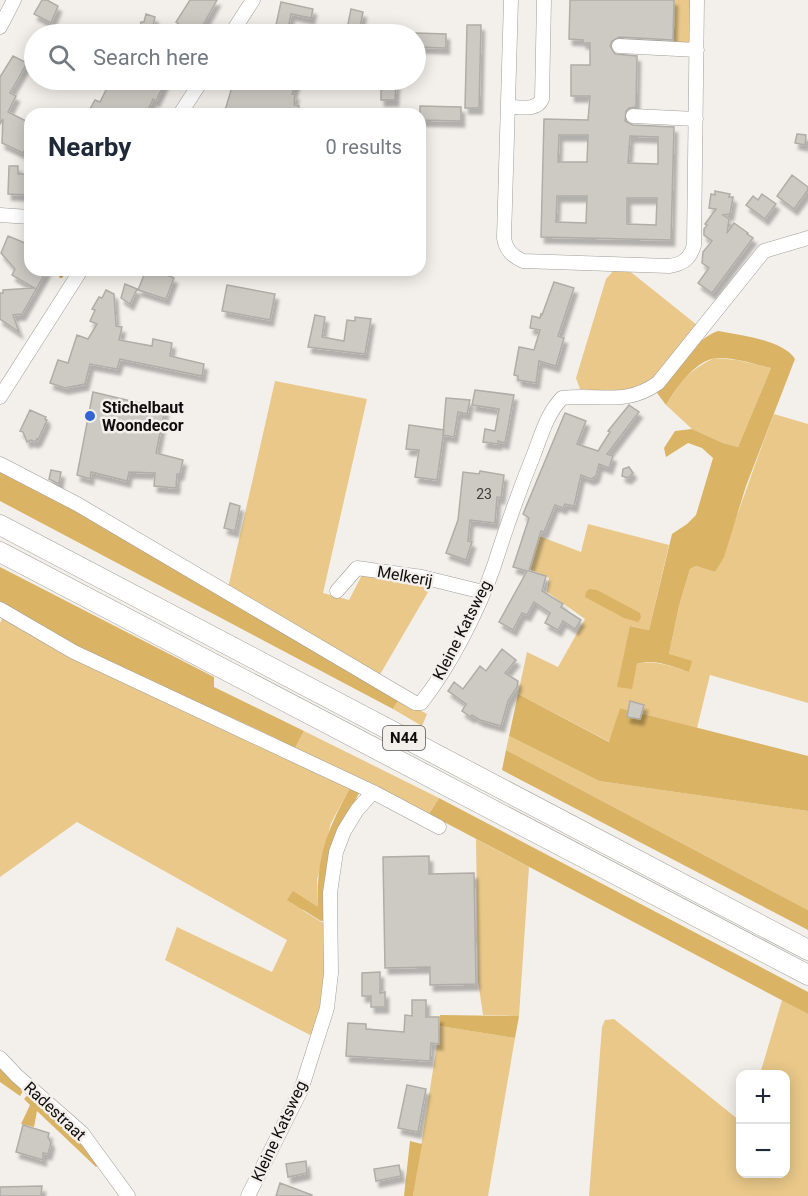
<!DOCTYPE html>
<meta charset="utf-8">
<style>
body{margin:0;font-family:Roboto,sans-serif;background:#f6f6f7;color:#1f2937}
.controls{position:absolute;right:18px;bottom:18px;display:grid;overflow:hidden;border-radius:12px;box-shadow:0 3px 15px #0003}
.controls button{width:54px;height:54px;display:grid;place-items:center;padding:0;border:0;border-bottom:2px solid #e0e1e3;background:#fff;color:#1f2937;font:30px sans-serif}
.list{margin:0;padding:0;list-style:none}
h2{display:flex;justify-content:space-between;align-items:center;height:78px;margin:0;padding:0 24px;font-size:26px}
h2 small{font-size:20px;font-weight:400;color:#747a83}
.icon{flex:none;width:33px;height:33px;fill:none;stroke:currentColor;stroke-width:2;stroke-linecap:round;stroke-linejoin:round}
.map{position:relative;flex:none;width:808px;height:1196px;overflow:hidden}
.search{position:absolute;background:#fff;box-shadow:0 3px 15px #0003;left:24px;top:24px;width:402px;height:66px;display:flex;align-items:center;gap:15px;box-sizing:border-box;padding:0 21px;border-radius:33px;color:#747a83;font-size:22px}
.panel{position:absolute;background:#fff;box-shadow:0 3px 15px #0003;left:24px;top:108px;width:402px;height:168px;border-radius:18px}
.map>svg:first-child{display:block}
.green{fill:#e9c889}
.forest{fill:#dab364}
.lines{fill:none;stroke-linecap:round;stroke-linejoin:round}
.stream{stroke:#c69f50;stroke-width:4}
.building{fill:#cdcac4;stroke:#b0ada8;stroke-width:1.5;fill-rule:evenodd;filter:url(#shadow)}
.minor-casing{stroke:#a19e99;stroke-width:15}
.highway-casing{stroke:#a19e99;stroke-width:21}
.minor{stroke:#fff;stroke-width:14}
.highway{stroke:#fff;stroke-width:20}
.poi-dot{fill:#3264d3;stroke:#f3f0eb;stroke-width:2}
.labels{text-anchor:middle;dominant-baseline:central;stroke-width:5;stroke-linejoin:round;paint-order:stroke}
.number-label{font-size:14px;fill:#3e3c3a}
.shield{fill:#f3f0eb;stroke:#53514f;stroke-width:1.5}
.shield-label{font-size:15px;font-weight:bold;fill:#0e0d0c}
.poi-label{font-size:16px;font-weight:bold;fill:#0e0d0c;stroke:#f3f0eb;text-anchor:start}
.street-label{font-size:16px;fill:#0e0d0c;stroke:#f3f0eb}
</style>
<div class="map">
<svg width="808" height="1196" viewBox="0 0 808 1196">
<defs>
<filter id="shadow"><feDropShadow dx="3.5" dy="6" stdDeviation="1.5" flood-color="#0004"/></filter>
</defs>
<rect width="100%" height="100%" fill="#f3f0eb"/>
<path class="green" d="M674 0H693L690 45 659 42H673Z
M615 269H627L697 325 655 377 644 386 617 392 580 389 576 378 606 279Z
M714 358 737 360 771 368 738 447 723 443 692 429 666 405C681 382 688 371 714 358Z
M275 381 367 399 323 593 349 600 362 575 431 587 378 678 228 588Z
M774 414 808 424V703L710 675 697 728 620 708 610 742 518 694 527 652 558 667 585 619 547 592 549 578 529 569 539 536 581 552 588 524 669 545 649 630 631 626V689L637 664C655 659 673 667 689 672L669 654 679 606 690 569 696 566 715 572C737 520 753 467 774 414Z
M4 615 352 784 331 823 317 880 318 907 302 910 325 924 327 965 322 999 312 1036 165 960 177 927 272 972 287 940 77 822 0 877V623Z
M399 699 427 714 422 726 393 709Z
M304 731 439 798 429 814 295 748Z
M509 736 599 781 808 811V910L506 750Z
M476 839 529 867 519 1016 483 1015 478 981Z
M782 1000 808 1014V1196H589L602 1027 605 1020 614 1019 740 1121V1174H786V1074H760Z
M440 1026 515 1038 488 1196H413Z"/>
<path class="forest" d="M718 331C740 335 783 340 795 359L746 486 724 557 715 572 696 566 690 569 679 606 669 654 692 661 689 672C673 667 655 658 637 664L632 689 617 687 630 626 649 630 672 534 687 524 696 515 713 458 702 448 688 443 666 457 664 448 675 431 692 429 723 443 738 447 771 368C754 364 734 357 716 358 694 361 676 389 666 405L657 393C673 374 694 339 718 331Z
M0 469 86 516 399 699 393 709 0 501Z
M0 567 214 677V687L304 731 295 748C198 698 92 664 0 604Z
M589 589 597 590 640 613 641 618 638 622 624 618 585 597 586 592Z
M518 694 609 742 620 708 808 756V811L599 781 509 736Z
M506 750 808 910V930L502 770Z
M352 784 361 789 335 842 328 920 321 921 287 900 293 891 318 907C316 855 328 829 352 784Z
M439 798 808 992V1014L429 814Z
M440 1015 519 1016 515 1038 440 1026Z
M0 1064 25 1088 20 1096 0 1082Z
M30 1092 69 1124 101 1163 96 1167 37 1111 34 1127 21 1124 30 1105 24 1099Z
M410 1141 422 1144 413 1196H404Z"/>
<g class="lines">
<path class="stream" d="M61 276 65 270"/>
</g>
<path class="building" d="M42 0H47L58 6 51 23 34 14Z
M190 0H217L198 34H193L176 22Z
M570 0H674L673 40 619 37 612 41 610 46 615 54 637 56 636 107 629 108 626 111 625 121 633 125 674 127 671 240 541 237 544 119 588 120 590 96H571V65H590V43H583V40L569 39ZM559 135H588L587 162H558ZM630 136 658 137V164L628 163ZM557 196H587L586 223 556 222ZM627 198H657L656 225 627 224Z
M281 2 313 9 311 18 291 14 287 34H274Z
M351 9 363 12 359 32 347 29Z
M146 14 155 17 151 34H139L141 22H144Z
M467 25H481L479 108H465Z
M416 33 446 34V48L416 47Z
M13 56 27 63 10 93 16 96 8 112 30 123V138L23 153 2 143 3 119 0 124V77Z
M111 80 127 86 130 80H166L156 101 153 99 146 114H101L90 109 95 100 100 102Z
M234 80H297L292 94H295L294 105 299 106 298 114H224Z
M381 80H396L395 100H381Z
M420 106 461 107V121L420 120Z
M797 134 806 135 805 145 795 143Z
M9 166H18V174H30L29 195 8 194Z
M792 175 808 187V190L794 209 777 196Z
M715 191 730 194 729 197H733L730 214 723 215 729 219 727 233 734 223 748 233 747 234 753 238 712 293 698 283 709 268 702 263 703 252 712 241 704 235V229L707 225 705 224 716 209 709 208 711 194 715 195Z
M762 194 776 204 765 219 746 205 753 196 758 200Z
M8 236 30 245V270H47L22 314 13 315 19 332 0 319V293H3V290L34 288 12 275 15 269 1 253Z
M146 270H155L174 278 166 299 138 290Z
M554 282 574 288 558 336 564 338 556 366 539 361 536 383 518 380V376L514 375 519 347 534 350 540 330 530 328 532 316 540 318 541 314 542 315Z
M125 284 137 289 130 304 121 298Z
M227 285 275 294 270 320 222 311Z
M106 290 114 294 116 326 122 327 119 340 152 346 153 339 172 343 170 356 204 364 202 376 120 359 117 369 90 364 85 384 65 388 50 383 58 360 68 363 77 335 88 339 97 324 90 321 95 310 92 309 99 297 102 298Z
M315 315 325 317 322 337 344 341 347 320 355 321V317L371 319 365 354 308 347Z
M475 390 514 395 505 443 498 441V444L483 442 485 429 495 431 499 409 472 405Z
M93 392 165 409 156 453 183 460 180 474H177L176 488 154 486 155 473 129 472 127 481 91 472 90 479 77 475Z
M446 398 470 400 467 414 458 412 454 437 443 435Z
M629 405 639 412 607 454 613 456 609 468 599 464 596 476 591 479 581 475 574 506 565 504 563 508 555 505 544 532 541 531 529 571 546 576 542 591 563 604 561 607 581 620 575 629 563 621 558 630 545 623 550 613 534 602 527 615 522 613 513 630 499 622 527 571 513 567 529 518 523 514 565 413 586 421 577 444 598 451 610 432 608 431Z
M30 410 46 417 45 419 47 420 38 440 37 439 35 442 31 440 27 442 23 432 20 431Z
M409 425 444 430 437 480 415 477 419 450 406 449Z
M629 467 633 473 628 478 622 476 623 469Z
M51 470 61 472 59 484 49 479Z
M480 471 504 475 501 498 497 497 495 523 470 520 468 541 472 542 466 560 446 553 458 520 463 472 479 474Z
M230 503 240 506 235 531 224 528Z
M502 649 516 660 505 673 518 681 517 687 508 701 501 726 480 720 472 715 471 717 462 711 466 704 448 691 454 682 463 689 480 666 486 671Z
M630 701 644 705 640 719 627 717Z
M429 856V874L474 873 476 984 430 985V967L385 968 383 857Z
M380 972V993L385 992V1007H371V996H362V973Z
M412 1000H426V1017H439V1044L431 1043 430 1061 346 1056 348 1023 366 1024V1029L404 1032 405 1015 412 1016Z
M407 1085 426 1089 418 1132 398 1128Z
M23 1125 49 1133 48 1137 51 1143 48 1154 43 1153V1160L16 1152Z
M306 1161 307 1173 288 1177 286 1164Z
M399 1165 401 1176 376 1181 374 1169Z
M280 1183 312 1195V1196H276Z
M42 1186 41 1196H0V1187Z"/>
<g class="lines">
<g class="minor-casing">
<path id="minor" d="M511 0 504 238C506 250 512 256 523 261L669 266C683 264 690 259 694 245L697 0
M0 27 14 0
M231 34 253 0
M619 46 697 50
M508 107C520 107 537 111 542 99L544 0
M180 114 202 80
M633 116 696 119
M0 215 30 217
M0 397 81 270
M0 464 77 504 415 703H421C450 667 479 609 494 566 506 528 519 491 534 454 542 433 547 414 562 398 600 393 624 407 658 383L764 251 808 238
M337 591 357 568 422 577 483 592
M0 609 74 652 373 792 439 827
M0 1058 17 1076 82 1133 128 1196
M248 1196 301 1090 327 1008 331 973 330 893 336 852 344 831 357 810 373 792"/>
</g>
<g class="highway-casing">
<path id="highway" d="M0 525 808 950
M0 552 808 975"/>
</g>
<use href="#minor" class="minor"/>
<use href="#highway" class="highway"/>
</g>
<circle class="poi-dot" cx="90" cy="416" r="6"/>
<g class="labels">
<g class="number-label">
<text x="484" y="494">23</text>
</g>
<rect class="shield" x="383" y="726" width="42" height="24" rx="4.5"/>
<g class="shield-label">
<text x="404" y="738">N44</text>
</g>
<g class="poi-label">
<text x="102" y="407">Stichelbaut<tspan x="102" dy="18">Woondecor</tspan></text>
</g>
<g class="street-label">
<text transform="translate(405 576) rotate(10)">Melkerij</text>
<text transform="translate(462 630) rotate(-63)">Kleine Katsweg</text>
<text transform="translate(55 1111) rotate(43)">Radestraat</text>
<text transform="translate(279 1131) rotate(-65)">Kleine Katsweg</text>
</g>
</g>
</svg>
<div class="controls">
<button>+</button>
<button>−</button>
</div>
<div class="search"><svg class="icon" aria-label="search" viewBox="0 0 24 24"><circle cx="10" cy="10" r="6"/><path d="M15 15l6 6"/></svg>Search here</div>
<section class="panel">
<h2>Nearby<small>0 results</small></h2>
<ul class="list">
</ul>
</section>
</div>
